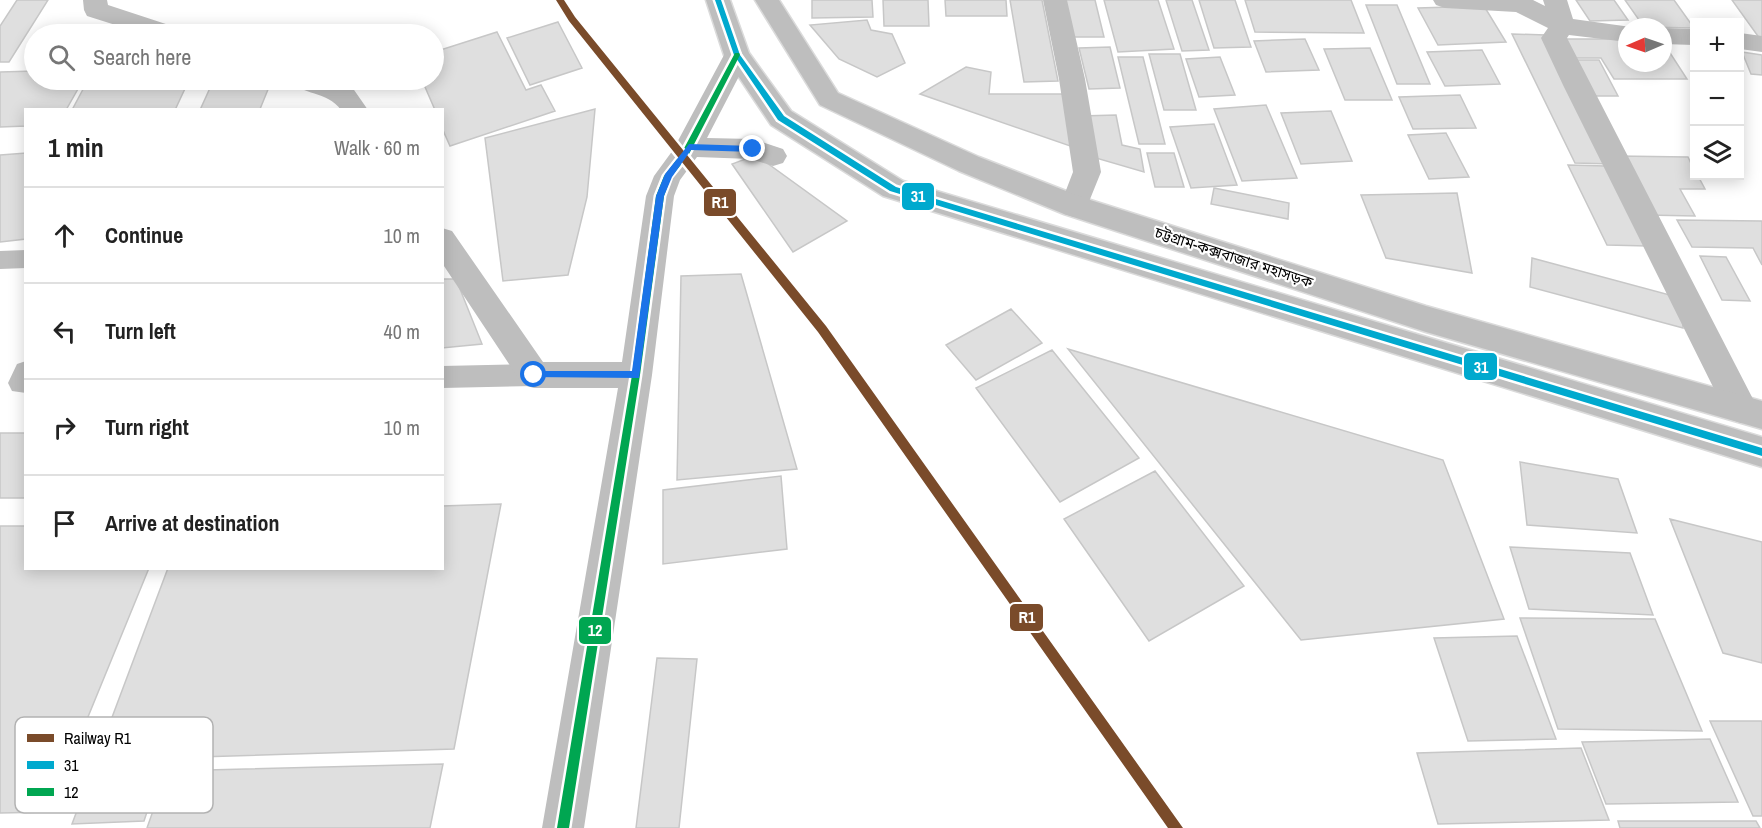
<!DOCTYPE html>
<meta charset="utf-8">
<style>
body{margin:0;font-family:"Archivo Narrow","Noto Sans Bengali",sans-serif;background:#f2f2f2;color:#222}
.controls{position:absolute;right:18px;top:18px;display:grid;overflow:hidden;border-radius:0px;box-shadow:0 3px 15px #0003}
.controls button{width:54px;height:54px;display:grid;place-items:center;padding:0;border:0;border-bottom:2px solid #e0e0e0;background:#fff;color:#222;font:30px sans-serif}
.compass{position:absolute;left:1618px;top:18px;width:54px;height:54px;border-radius:50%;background:#fff;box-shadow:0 3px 15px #0003;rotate:268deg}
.stop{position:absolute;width:18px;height:18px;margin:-14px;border:4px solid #1a73e8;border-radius:50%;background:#fff}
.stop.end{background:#1a73e8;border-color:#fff;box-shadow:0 2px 6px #0008}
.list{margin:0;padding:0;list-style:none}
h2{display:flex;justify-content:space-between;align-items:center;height:78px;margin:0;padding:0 24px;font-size:26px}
h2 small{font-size:20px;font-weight:400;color:#767676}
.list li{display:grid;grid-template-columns:39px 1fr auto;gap:18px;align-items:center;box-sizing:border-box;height:96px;padding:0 24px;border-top:2px solid #e0e0e0}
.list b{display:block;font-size:22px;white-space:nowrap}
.list em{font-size:20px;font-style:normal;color:#767676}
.icon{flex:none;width:33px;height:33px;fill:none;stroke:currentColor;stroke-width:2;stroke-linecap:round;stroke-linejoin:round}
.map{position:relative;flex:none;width:1762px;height:828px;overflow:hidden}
.search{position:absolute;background:#fff;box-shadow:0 3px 15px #0003;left:24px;top:24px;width:420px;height:66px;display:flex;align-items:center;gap:15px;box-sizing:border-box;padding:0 21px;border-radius:33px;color:#767676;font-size:22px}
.panel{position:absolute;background:#fff;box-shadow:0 3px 15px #0003;left:24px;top:108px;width:420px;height:462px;border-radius:0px}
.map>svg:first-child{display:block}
.building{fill:#dfdfdf;stroke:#c7c7c7;stroke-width:1.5}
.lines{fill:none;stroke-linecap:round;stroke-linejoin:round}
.highway-casing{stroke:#dbdbdb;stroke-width:3}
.lane{fill:#bebebe;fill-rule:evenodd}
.street{fill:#bebebe;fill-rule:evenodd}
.highway{fill:#bebebe;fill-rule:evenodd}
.bus-1-casing{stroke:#fff;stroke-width:5}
.bus-2-casing{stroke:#fff;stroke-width:5}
.bus-1{fill:#00a9ce;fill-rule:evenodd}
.bus-2{fill:#00a651;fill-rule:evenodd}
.rail-1-casing{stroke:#fff;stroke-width:5}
.rail-1{fill:#7a4b2a;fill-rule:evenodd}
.route{fill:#1a73e8}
.labels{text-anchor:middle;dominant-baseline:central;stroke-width:4.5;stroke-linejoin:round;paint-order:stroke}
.street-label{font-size:15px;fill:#000;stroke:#fff}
.key{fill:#fff;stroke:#b2b2b2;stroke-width:1.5}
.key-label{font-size:16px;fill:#000}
.line-badge{stroke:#fff;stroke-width:2}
.badge-label{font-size:16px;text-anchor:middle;font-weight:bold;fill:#fff}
</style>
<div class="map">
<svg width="1762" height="828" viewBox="0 0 1762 828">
<rect width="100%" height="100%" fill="#fff"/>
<path class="building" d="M17 0H48L9 62H0V26Z
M812 0H872L873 17 812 18Z
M883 0H928L929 26H884Z
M945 0H1006L1007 16H946Z
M1010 0H1042L1058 81 1024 82Z
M1063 0H1095L1104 37H1071Z
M1104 0H1158L1174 49 1118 52Z
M1166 0H1192L1209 50 1182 51Z
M1199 0H1235L1251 47 1214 48Z
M1245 0H1351L1364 33 1255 32Z
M1576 0H1614L1628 20 1590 21Z
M1625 0H1674L1694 28 1644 27Z
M1732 0H1762V39H1760Z
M1366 5H1397L1430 84H1397Z
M1484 6 1506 42 1438 45 1418 8Z
M867 20 871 30 892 34 905 63 877 77 839 59 810 25Z
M558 22 582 68 530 85 507 38Z
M497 32 526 90 541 85 555 111 450 146 442 128V110H435L422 80H434V52Z
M1512 34 1546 35 1612 164 1575 163Z
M1305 39 1319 70 1266 72 1254 41Z
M1557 39H1627V63H1663V42L1687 79H1614L1601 58H1567Z
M1110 47 1120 88 1089 89 1079 48Z
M1370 48 1392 100H1345L1324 49Z
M1482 50 1500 84 1445 86 1427 52Z
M1742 52 1762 55V75L1751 74Z
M1149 54H1180L1196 110H1164Z
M1118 57H1143L1165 144H1139Z
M1220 57 1235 95 1199 97 1186 59Z
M1565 60H1599L1618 96H1584Z
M966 67 991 72 989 94H1064L1073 147 920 94Z
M34 71V80H83L66 110H26V126L0 127V72Z
M88 80H189L175 110H72Z
M269 87 260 109 200 110 210 88Z
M1460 95 1476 128 1413 129 1399 97Z
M1266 105 1297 178 1242 181 1214 109Z
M595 109 587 197 568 275 503 281 485 138Z
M1331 111 1352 161 1301 164 1281 113Z
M1116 115 1122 145 1140 149 1144 172 1089 156 1081 116Z
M1214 124 1237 185 1191 188 1170 127Z
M1446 133 1469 177 1429 179 1408 135Z
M26 153V239L0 242V155Z
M1147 153H1174L1184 187H1155Z
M756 155 847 221 793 252 732 164Z
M1617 156 1688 157 1694 170V176H1698L1705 189H1680L1695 216 1646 215Z
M1568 165 1606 166 1647 246 1607 245Z
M1214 188 1289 203 1288 219 1211 204Z
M1457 193 1472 273 1386 258 1361 195Z
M1677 220 1762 221V265L1753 248 1692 247Z
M1700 256 1726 257 1750 301 1722 300Z
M1532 258 1681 298 1683 328 1530 287Z
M741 274 797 469 677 480 681 276Z
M442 279H456L482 344 442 348Z
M1011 309 1042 343 976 380 946 345Z
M1068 349 1443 460 1504 619 1301 640Z
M1052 350 1139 458 1060 502 976 388Z
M0 433H26V498H0Z
M1520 462 1618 479 1637 533 1527 525Z
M1155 471 1244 586 1149 641 1064 519Z
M781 476 787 549 663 564V490Z
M501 504 454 749 165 758 144 821 72 824 168 568H442V506Z
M1670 519 1762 542V663L1723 653Z
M0 526H26V568H149L49 812 0 813Z
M1510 547 1630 553 1653 615 1529 609Z
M1520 618 1655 619 1702 731 1558 729Z
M1517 636 1556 739 1468 741 1434 638Z
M657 658 697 659 679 828H636Z
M1710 721H1762V816H1753Z
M1710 739 1738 802 1606 804 1582 742Z
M1581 748 1609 820 1438 824 1417 753Z
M443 764 430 828H147L167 771Z
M1618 821H1756L1760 828H1620Z"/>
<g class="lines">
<g class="highway-casing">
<path id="highway" d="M706 0H730L749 53 791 111 903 181 1762 437V467L883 196 771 125 724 55Z
M755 0H779L838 93 979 157 1084 198 1426 306 1762 401V429L1426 332 1064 214 959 171 820 105Z"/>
</g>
<path class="lane" d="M26 250V268L0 269V251Z
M26 361V393L12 391 8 383 17 364Z
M534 364 543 367 547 375 543 383 534 386 442 388V366Z"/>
<path class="street" d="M83 0H107L108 5 178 28 182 34H144L87 16 84 10Z
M1043 0H1067L1085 79 1101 172 1084 214 1074 217 1064 214 1060 206 1073 172 1059 79Z
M1433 0H1533L1545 6 1543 0H1567L1573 19 1631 27H1627V42L1569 35 1567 38 1753 399 1757 409 1753 419 1741 423 1729 419 1563 85 1541 38 1548 28 1516 12 1445 8 1436 5Z
M1663 28 1694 29V45L1663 44Z
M1740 33 1762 36V52L1740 49Z
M737 47 746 49 750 55 707 138 753 139 783 149 787 156 783 163 773 166 751 159 697 157 680 180 674 196 652 375 584 828H542L618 388H534L523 385 442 263V228L452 231 543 362H622L646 196 654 176 673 150 724 55 728 49Z
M291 80H331L352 87 368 110H341C327 90 301 96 291 80Z"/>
<use href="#highway" class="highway"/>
<g class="bus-1-casing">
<path id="bus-1" d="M715 0H721L740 55 784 116 896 187 1762 448V456L890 191 778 120 734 55Z"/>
</g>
<g class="bus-2-casing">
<path id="bus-2" d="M735 53H739L740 55 688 156 671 177 664 196 640 375 569 828H557L632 375 656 196 664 176 681 154Z"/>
</g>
<use href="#bus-1" class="bus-1"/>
<use href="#bus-2" class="bus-2"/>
<g class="rail-1-casing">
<path id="rail-1" d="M556 0H564L575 17 826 326 1183 828H1168L818 332 569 21Z"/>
</g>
<use href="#rail-1" class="rail-1"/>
</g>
<path class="route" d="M689 144 753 146 758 149 753 152 691 150 672 177 664 196 639 378 530 377 529 375 534 371H632L656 196 665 174Z"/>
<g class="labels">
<g class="street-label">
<text transform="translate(1234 257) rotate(18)">চট্টগ্রাম-কক্সবাজার মহাসড়ক</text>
</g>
</g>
<rect x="15" y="717" width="198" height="96" rx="9" class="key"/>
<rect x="27" y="734" width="27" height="8" fill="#7a4b2a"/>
<rect x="27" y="761" width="27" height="8" fill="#00a9ce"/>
<rect x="27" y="788" width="27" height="8" fill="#00a651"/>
<g class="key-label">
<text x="64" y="744">Railway R1</text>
<text x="64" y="771">31</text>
<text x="64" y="798">12</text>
</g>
<g class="line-badge">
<rect x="901" y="182" width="34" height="29" rx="6" fill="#00a9ce"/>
<rect x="703" y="188" width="34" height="29" rx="6" fill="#7a4b2a"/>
<rect x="1463" y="352" width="35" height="29" rx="6" fill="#00a9ce"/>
<rect x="1009" y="603" width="35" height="29" rx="6" fill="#7a4b2a"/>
<rect x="578" y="616" width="34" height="29" rx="6" fill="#00a651"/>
</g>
<g class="badge-label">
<text x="918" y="202">31</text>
<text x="720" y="208">R1</text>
<text x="1481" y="373">31</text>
<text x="1027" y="623">R1</text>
<text x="595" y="636">12</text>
</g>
</svg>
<div class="controls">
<button>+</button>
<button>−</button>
<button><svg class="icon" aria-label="layers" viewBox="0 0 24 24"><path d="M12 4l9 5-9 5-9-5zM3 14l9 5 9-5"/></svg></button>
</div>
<svg class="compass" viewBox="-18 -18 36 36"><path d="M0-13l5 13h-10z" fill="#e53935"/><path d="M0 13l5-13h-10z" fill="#767676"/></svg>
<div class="stop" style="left:534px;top:375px"></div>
<div class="stop end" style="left:753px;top:149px"></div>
<div class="search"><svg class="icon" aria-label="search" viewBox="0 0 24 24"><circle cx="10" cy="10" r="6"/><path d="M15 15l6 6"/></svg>Search here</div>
<section class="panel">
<h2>1 min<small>Walk · 60 m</small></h2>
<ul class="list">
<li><svg class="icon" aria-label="ahead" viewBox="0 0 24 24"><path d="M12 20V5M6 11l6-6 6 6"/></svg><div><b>Continue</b></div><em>10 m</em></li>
<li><svg class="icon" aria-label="left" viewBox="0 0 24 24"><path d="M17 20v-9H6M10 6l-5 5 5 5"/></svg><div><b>Turn left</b></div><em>40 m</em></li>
<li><svg class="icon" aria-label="right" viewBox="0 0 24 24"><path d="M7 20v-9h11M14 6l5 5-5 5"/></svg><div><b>Turn right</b></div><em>10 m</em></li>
<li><svg class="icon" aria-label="arrive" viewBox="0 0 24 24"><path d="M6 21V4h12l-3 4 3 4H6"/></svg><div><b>Arrive at destination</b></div></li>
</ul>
</section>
</div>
